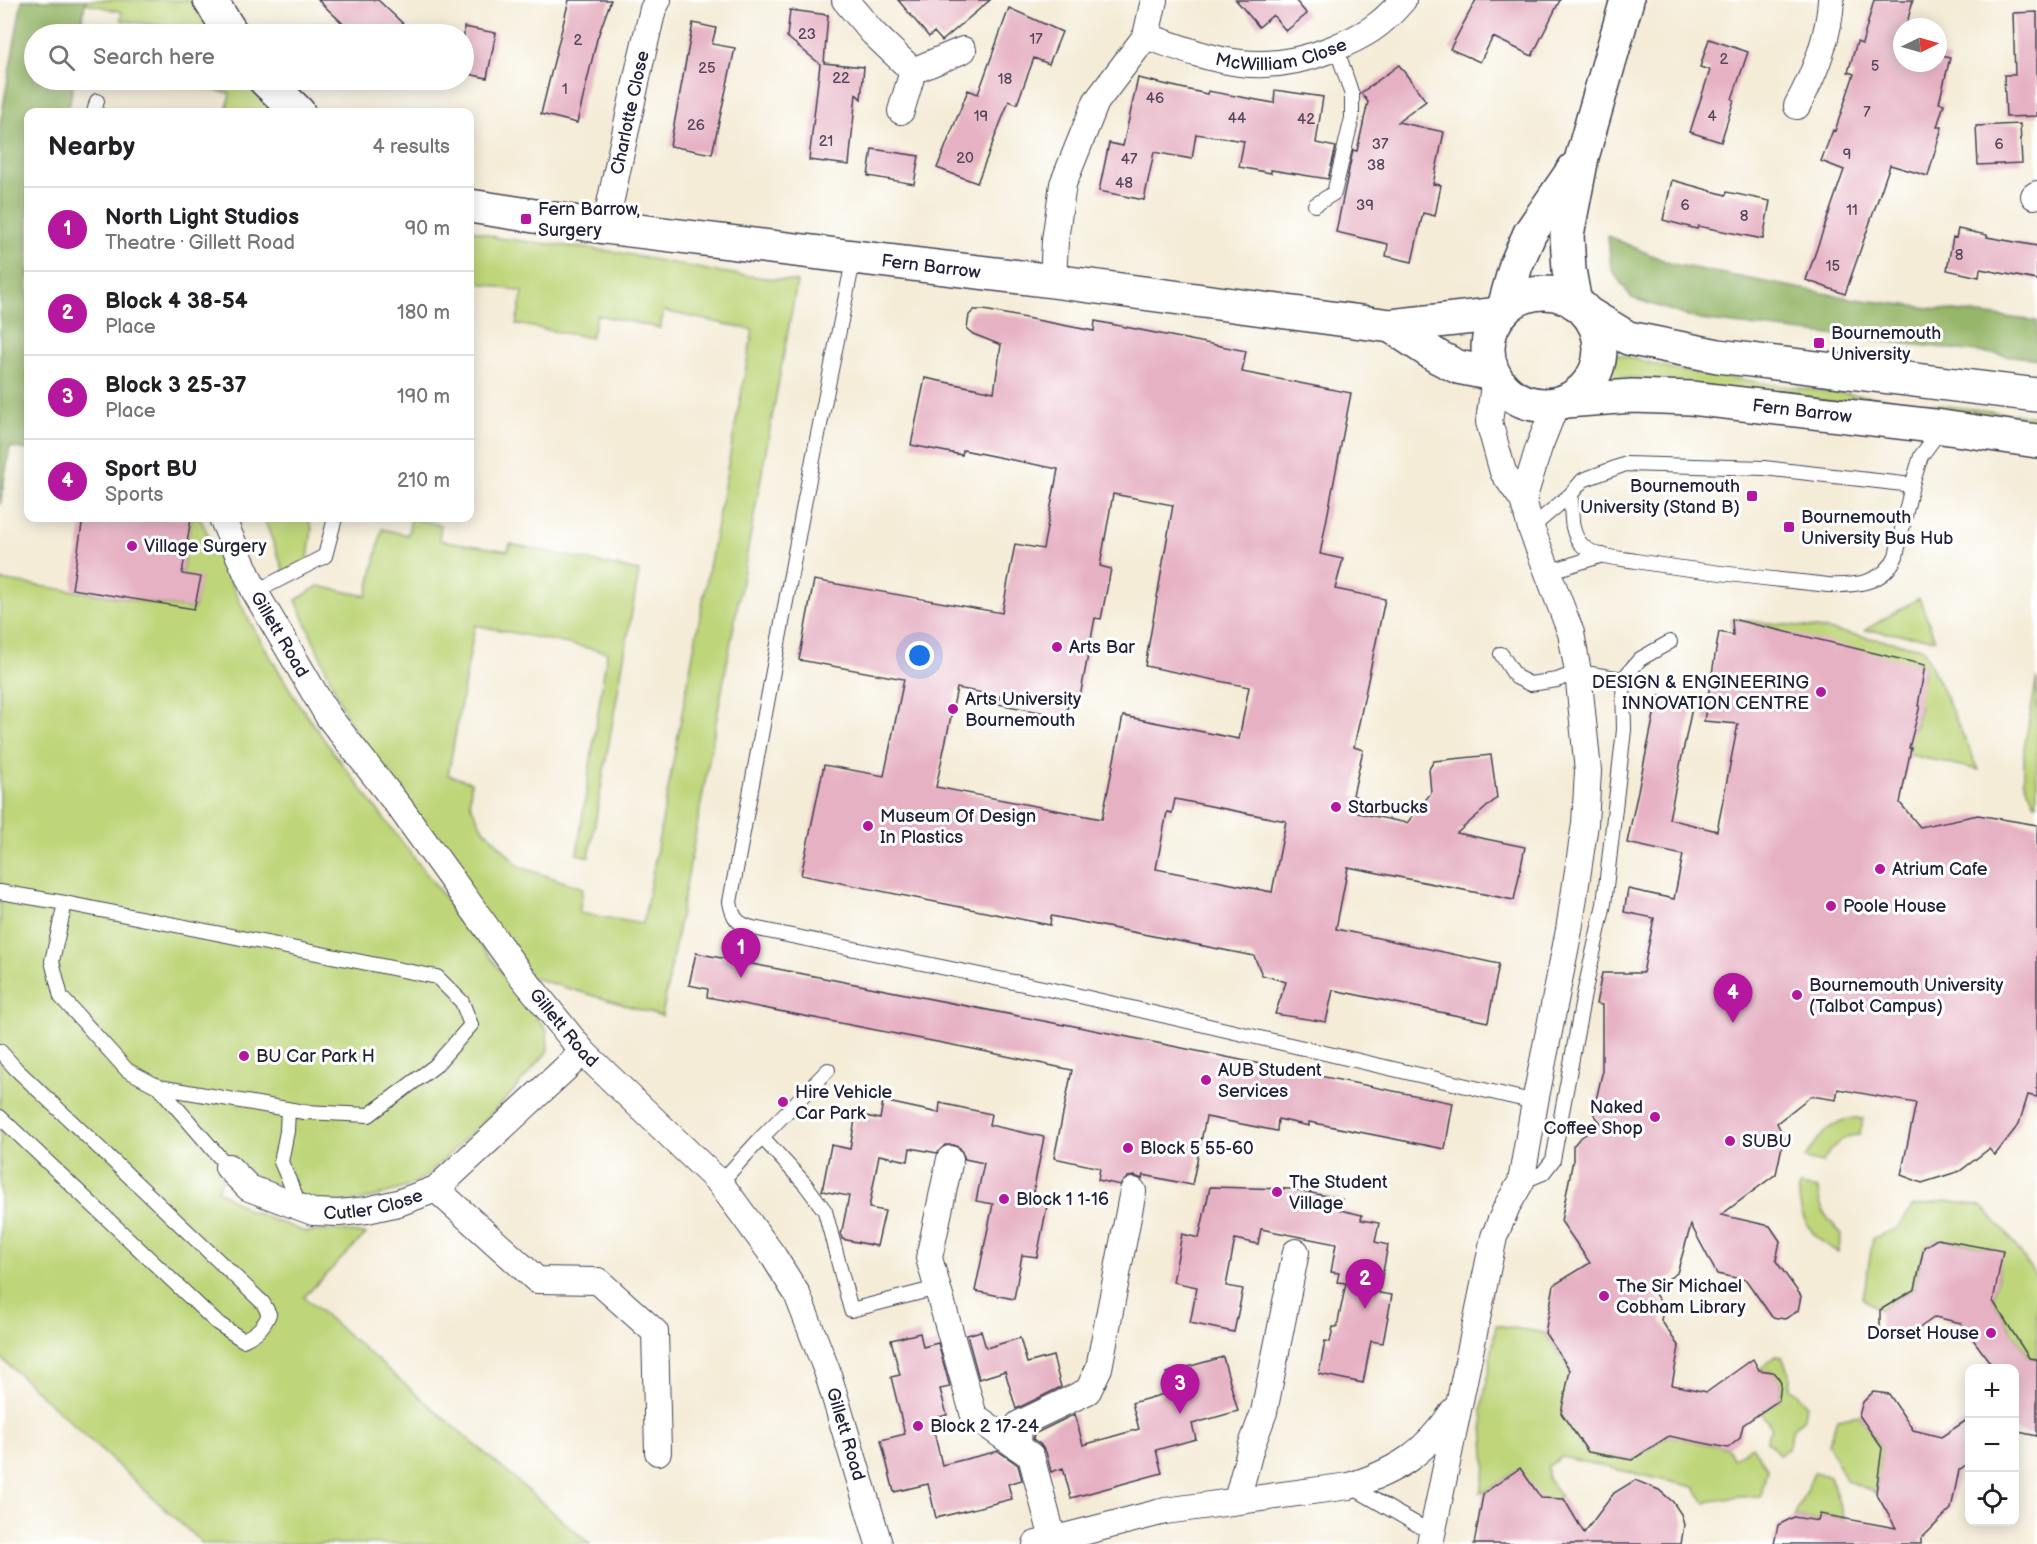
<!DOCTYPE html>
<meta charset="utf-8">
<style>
body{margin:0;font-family:"Balsamiq Sans",sans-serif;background:#f6f6f6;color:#202124}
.controls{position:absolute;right:18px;bottom:18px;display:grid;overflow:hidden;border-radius:12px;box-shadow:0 3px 15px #0003}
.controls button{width:54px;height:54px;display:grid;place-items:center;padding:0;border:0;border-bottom:2px solid #e0e0e0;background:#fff;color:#202124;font:30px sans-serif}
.compass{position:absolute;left:1893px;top:18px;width:54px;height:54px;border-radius:50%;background:#fff;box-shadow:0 3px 15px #0003;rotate:85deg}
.you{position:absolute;left:920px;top:656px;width:21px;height:21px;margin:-15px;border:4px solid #fff;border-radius:50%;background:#1a73e8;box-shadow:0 0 0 9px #1a73e833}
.badge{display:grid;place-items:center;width:39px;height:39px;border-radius:50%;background:#b5179e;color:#fff;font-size:20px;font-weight:700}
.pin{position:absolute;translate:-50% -50px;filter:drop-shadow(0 2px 3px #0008)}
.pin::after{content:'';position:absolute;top:32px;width:21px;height:18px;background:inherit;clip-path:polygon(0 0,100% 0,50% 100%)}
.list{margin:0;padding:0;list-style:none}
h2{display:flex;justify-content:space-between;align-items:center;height:78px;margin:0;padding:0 24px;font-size:26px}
h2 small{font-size:20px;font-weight:400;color:#757577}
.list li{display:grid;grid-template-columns:39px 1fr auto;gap:18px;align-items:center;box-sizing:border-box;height:84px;padding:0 24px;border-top:2px solid #e0e0e0}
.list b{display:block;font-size:22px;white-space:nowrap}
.list p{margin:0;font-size:20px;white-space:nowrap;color:#757577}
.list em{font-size:20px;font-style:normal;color:#757577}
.icon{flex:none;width:33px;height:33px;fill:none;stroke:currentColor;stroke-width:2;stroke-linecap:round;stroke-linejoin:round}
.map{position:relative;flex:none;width:2037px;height:1544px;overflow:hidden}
.search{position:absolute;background:#fff;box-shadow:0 3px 15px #0003;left:24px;top:24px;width:450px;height:66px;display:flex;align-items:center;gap:15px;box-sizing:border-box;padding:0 21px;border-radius:33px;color:#757577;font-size:22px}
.panel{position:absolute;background:#fff;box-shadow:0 3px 15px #0003;left:24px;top:108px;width:450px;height:414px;border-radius:12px}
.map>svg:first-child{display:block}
.green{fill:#bed579;stroke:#707c5a;stroke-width:1.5}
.forest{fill:#96b669;stroke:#5c6c52;stroke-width:1.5}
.building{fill:#e6b1c2;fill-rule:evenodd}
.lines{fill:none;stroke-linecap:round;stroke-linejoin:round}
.lane-casing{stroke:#424052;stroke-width:16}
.street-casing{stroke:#424052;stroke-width:28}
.secondary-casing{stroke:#424052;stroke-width:36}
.lane{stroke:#fff;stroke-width:14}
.street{stroke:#fff;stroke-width:26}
.secondary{stroke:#fff;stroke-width:33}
.poi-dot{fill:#b5179e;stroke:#fff;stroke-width:2}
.labels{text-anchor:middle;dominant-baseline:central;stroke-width:6;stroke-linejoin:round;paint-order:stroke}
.number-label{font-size:15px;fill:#53465d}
.street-label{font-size:18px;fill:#22223b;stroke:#fff}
.poi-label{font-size:18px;fill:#22223b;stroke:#fff;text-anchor:start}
</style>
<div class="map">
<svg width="2037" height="1544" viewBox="0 0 2037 1544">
<rect width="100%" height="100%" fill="#fff"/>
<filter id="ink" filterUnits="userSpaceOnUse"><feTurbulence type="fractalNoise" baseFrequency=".0167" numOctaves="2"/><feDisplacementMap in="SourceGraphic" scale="12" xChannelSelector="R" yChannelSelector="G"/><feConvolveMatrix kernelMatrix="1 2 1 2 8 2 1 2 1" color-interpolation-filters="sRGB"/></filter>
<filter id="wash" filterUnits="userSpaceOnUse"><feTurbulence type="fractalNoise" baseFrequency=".008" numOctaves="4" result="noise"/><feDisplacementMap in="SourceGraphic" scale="24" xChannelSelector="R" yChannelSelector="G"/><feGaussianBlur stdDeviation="1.35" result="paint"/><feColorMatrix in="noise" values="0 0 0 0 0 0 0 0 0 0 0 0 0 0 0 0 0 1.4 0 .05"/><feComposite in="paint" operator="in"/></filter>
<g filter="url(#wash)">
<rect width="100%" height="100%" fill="#f4ecd7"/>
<path class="green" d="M86 0H194L216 34H168L169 27 121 20 122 12 85 3Z
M193 80H249L274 112H226L230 93 195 87 192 83Z
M470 229 498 238 616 252 712 271 797 282 662 1016 520 974 401 809 345 713 296 600 318 586 367 596 382 529 408 535 411 518 441 525 439 540 508 551 510 544 639 571 589 857 577 854 607 652 475 625 448 775 471 782 470 803 482 827 520 867 583 888 579 913 643 924 753 330 664 311 660 328 597 315 591 338 516 324 523 292 470 281Z
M1612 353 1677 370 1783 386 2037 417V428L1633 378 1608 379 1607 371Z
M191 518H200L248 619 296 700 333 752 547 1031 548 1051 509 1096 427 1176 404 1188 356 1202H316L253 1177 234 1156 217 1190 248 1210 305 1232 334 1230 366 1234 304 1297 590 1544H203L0 1357V580L194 609 200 578 182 574Z
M264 518H308L312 529 307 566 286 577Z
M1919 598 1935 639 1865 630Z
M1732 619 1817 628 1923 648 1979 770 1910 755V748L1893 744 1915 728 1920 706 1904 702 1909 680 1922 682 1925 665 1732 626Z
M2037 678V804H2035L2024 780V748Z
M1855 1118 1863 1119 1859 1135C1841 1135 1830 1149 1822 1163L1805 1159C1816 1139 1831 1120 1855 1118Z
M1799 1186 1818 1189C1819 1210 1827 1219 1842 1234L1838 1252C1811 1239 1797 1216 1799 1186Z
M1945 1201 1982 1206 2009 1236 2037 1278V1359L2029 1358 1993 1301 2000 1264 1992 1249 1937 1239 1924 1247 1915 1289 1880 1310 1863 1299 1873 1238 1898 1228 1912 1207Z
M1496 1325 1545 1333 1570 1370 1588 1451 1632 1460 1669 1436 1728 1448 1733 1459 1752 1446 1767 1468 1761 1496 1739 1497 1705 1502 1694 1487 1562 1457 1548 1466V1479L1561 1496 1546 1505 1516 1471 1487 1491 1480 1493 1486 1468 1482 1410Z
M1776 1356 1782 1357 1791 1378 1790 1388 1807 1403 1803 1420 1793 1428 1788 1449 1779 1454 1767 1441 1768 1433 1772 1428 1761 1412 1779 1400 1781 1383 1773 1372 1759 1370Z
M1859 1415 1882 1448 1876 1493 1846 1480 1828 1444 1837 1419Z
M1814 1473 1830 1476 1844 1518 1820 1514 1818 1521 1794 1517Z"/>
<path class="forest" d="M22 0H86L79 34H34V80H74L68 112H28V450L10 447 0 505V124Z
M1608 236 1672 264 1855 299 2037 321V359L1700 320 1632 298 1611 269Z"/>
<g id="blocks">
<path class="building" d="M318 0H378L414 34H354Z
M569 0H611L597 39 577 123 541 114Z
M898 0H990L942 41 934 32 929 37Z
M1236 0H1295L1307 14 1286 31 1273 15 1259 27Z
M1476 0H1560L1532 56 1493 37 1480 62 1450 49Z
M1874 0H1913L1906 27H1902V63H1938V55L1950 58 1939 103 1944 104 1937 127H1942L1928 176 1890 165 1845 294 1806 280 1844 170 1821 161 1833 130 1835 131 1854 74 1848 72 1857 42 1862 44Z
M1009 8 1062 32 1049 64 1034 58 1017 104 1009 101 977 183 937 168 968 90 978 94Z
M790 10 828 15 824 63 864 67 861 99 856 94 849 165 809 160 820 64 787 37Z
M2037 12V116L2006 117 2004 75H2015L2013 13Z
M693 23 716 28 712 44 735 48 712 154 670 146Z
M464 27 496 33 487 78 464 73Z
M1709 39 1748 52 1732 99 1734 100 1721 142 1690 132 1710 70 1700 67Z
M1399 65 1426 101 1398 122 1444 132 1433 184 1441 185 1435 216 1423 213 1412 262 1386 256 1388 244 1336 232 1353 150 1357 151 1368 102 1361 93Z
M1138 78 1207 94 1208 91 1274 103 1275 90 1323 97 1316 143 1336 147 1328 179 1271 170V173L1239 167 1244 141 1196 134 1192 159 1154 152 1144 200 1099 191 1109 143 1123 146Z
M2020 124 2022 163 1978 165 1976 126Z
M872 149 919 156 914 184 868 176Z
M1672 180 1726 195 1727 192 1770 201 1763 239 1698 226 1697 229 1663 220Z
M1958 229 1987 235V237L2037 246V280L1980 269 1979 277 1947 270 1953 237 1956 238Z
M974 310H984L1094 331 1095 321 1246 351 1242 372 1351 393 1320 554 1343 559 1335 589 1385 599 1354 747 1363 750 1353 795 1361 799 1358 813 1407 823 1431 793 1429 769 1434 761 1491 755 1497 798 1457 833 1525 847 1514 900 1348 867 1336 929 1499 964 1488 1022 1333 990 1326 1022 1275 1014 1286 982 1262 975 1254 956 1051 916 1050 925 801 875 824 765 884 776 904 679 799 660 814 580 1002 613 1015 544 1043 549 1058 469 963 450 962 455 911 445 925 378 994 392 1001 345 973 334 967 329 969 315ZM1113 494 1173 505 1145 666 1249 687 1239 739 1123 716 1102 819 936 787 957 688 1000 696 998 704 1066 717 1069 699 1080 697 1095 618 1101 619 1111 569 1100 566ZM1175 799 1286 821 1272 892 1156 869 1167 812 1172 813Z
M83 518H191L182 574 201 577 194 609 72 589Z
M1732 619 1925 665 1918 706H1920L1909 748H1911L1900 803 1920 827 1978 815 2037 825V1097L2028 1095 2019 1124 1995 1155 1989 1149 1960 1171 1922 1183 1901 1175 1916 1103 1838 1089 1836 1100 1811 1096 1777 1123 1784 1137 1776 1174 1721 1215 1770 1226 1780 1241 1776 1261 1801 1296 1798 1311 1785 1319 1772 1317 1746 1280 1717 1274 1691 1225 1677 1273 1652 1290 1664 1307 1661 1320 1679 1347 1672 1385 1707 1392 1753 1359 1759 1370 1773 1372 1778 1378 1781 1383 1779 1400 1743 1425 1740 1438 1728 1448 1669 1436 1632 1460 1588 1452 1561 1413 1570 1370 1545 1333 1554 1285 1590 1263 1561 1221 1573 1160V1146L1579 1139 1601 1123 1593 1113 1602 1074V1005L1596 1004 1602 973H1643L1654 918 1624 912 1628 889 1674 899 1683 855 1627 843 1658 696 1693 703 1669 819 1717 831 1738 724 1704 721 1719 632 1733 635Z
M696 953 1064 1025V1024L1453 1103 1445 1149 1309 1122V1126L1278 1119 1277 1131 1206 1117 1192 1185 1143 1175 1142 1179 1135 1176 1128 1177 1120 1185 1098 1180 1100 1168 1054 1158 1072 1070 973 1049 707 997 708 989 689 985Z
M883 1101 939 1113 940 1103 991 1114 989 1125 1044 1137 1031 1203 1047 1206 1037 1257 1022 1255 1014 1299 975 1291 993 1204 976 1201 984 1163 965 1159 960 1148 954 1145H945L937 1153 910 1148 908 1161 879 1155 869 1208 885 1211 877 1246 842 1239 841 1235 849 1196 822 1191 831 1145 850 1149 856 1114 880 1119Z
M1210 1187 1292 1189 1342 1199 1340 1210 1362 1215 1361 1220 1379 1223 1375 1242 1388 1245 1379 1293 1392 1295 1383 1343 1371 1341 1363 1383 1319 1374 1325 1341 1330 1342 1333 1327H1337L1346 1283 1337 1282 1339 1273 1331 1272 1336 1244 1261 1229 1258 1244 1235 1239 1226 1286 1243 1289 1234 1332 1190 1323 1197 1287 1173 1282 1182 1234 1199 1238Z
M1937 1239 2003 1251 1993 1301 2029 1358 2037 1359V1436L2014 1431V1368H1994L1961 1323 1935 1317 1901 1341 1888 1338 1880 1328V1310L1915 1289 1924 1247Z
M981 1331 986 1348 1020 1338 1027 1363 1053 1356 1061 1387 1016 1409 1005 1371 979 1379 967 1335Z
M920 1333 923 1347 938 1343 950 1387 940 1389 947 1415 931 1419 942 1465 998 1451 1018 1465 1022 1480 1008 1484 1012 1499 936 1518 928 1484 894 1492 881 1440 905 1434 891 1377 900 1375 891 1340Z
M1223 1357 1238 1411 1192 1424 1196 1439 1156 1450 1162 1473 1071 1498 1063 1468 1051 1472 1046 1452 1040 1444 1033 1439 1034 1434 1075 1414 1083 1445 1139 1429 1132 1403 1171 1392 1166 1373Z
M1873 1392 1889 1394 1913 1430 1941 1437 1970 1418V1462L1959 1470 1951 1509 1921 1539V1544H1774L1778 1525 1794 1517 1818 1521 1820 1514 1896 1528 1876 1493 1882 1448 1859 1415 1863 1402Z
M1520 1468 1541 1498 1564 1499 1584 1533 1614 1493 1635 1480 1659 1490 1673 1502 1681 1514 1684 1525 1681 1544H1474L1483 1495 1487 1491Z"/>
</g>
</g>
<g filter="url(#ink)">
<use href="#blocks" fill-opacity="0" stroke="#424052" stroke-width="1.5"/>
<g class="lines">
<g class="lane-casing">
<path id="lane" d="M94 112 97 101
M1315 205 1334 193 1352 118V95L1336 47
M854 256 805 499 730 902C733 918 737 924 753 928L1067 993 1535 1102
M1571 494C1572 512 1569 533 1583 546 1596 558 1620 558 1636 561 1700 572 1764 578 1828 585 1855 586 1884 584 1896 556L1912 485 1921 456 1941 429
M1531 528 1571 494 1583 480 1626 464 1764 468 1912 485
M1548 572 1603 555
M255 592 325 556 335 518
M1501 654 1516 677 1530 684 1557 680 1578 672 1623 679
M0 892 65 903
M65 903 437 977 462 1002 471 1025 435 1066 369 1115 304 1112 159 1087 127 1070 61 997 52 961Z
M0 1051 16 1069 263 1303 269 1314C264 1327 256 1334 243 1340L216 1322 0 1117
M159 1087 228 1167
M288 1109 287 1131 281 1162 301 1208
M762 1137 805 1184 825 1211 851 1310 937 1288
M1521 1182 1543 1173 1553 1160 1584 994 1604 904 1624 730 1623 679 1640 659 1670 642
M720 1183 762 1137 828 1070
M1350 1486 1432 1533"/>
</g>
<g class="street-casing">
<g id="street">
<path d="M845 0 873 33 913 71 963 50"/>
<path id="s1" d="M1146 36C1216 61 1260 78 1332 49 1364 36 1381 26 1403 0"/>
<path d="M1797 106C1815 73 1829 38 1831 0"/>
<path d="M901 111 913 71"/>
<path d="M2034 196 2037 194"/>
<path id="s2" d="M605 227 640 64 653 9 658 0"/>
<path d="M1053 281 1055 240 1063 184 1096 102 1146 36 1154 0"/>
<path d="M1523 500 1539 447 1556 404"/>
<path id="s3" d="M222 518 255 592 328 716 401 809 520 974 583 1052 720 1183 774 1257 797 1294 827 1371 879 1544"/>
<path d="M950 1159 929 1258 974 1416 1031 1456 1053 1539"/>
<path id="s4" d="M228 1167 249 1188 313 1212 339 1213 367 1210 398 1203 436 1189 583 1052"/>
<path d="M436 1189 537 1280 598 1281 655 1332 658 1452"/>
<path d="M1018 1447 1019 1424 1088 1391 1099 1368 1133 1191"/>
<path d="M1237 1500 1251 1447 1264 1412 1296 1252"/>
<path d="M1036 1544 1165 1511 1349 1486C1398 1471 1425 1453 1454 1410"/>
<path d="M1430 1544 1494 1237 1507 1206 1521 1182 1535 1102 1569 930 1585 824 1588 771 1578 672 1571 633 1531 528 1523 500 1503 472 1489 422 1495 377"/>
</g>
</g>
<g class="secondary-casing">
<g id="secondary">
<path d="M210 0 232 34"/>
<path d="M265 80 298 112"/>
<path id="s5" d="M470 206 605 227 1053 281 1391 326 1500 314"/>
<circle cx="1544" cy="349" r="56"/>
<path d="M1575 303 1569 270 1567 235 1582 157 1627 0"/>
<path d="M1503 311 1516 265 1530 233 1574 169"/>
<path d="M1587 313 1628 338 1718 356 2037 395"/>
<path d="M1391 326 1438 357 1458 367 1493 374"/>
<path id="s6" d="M1566 401 1632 396 1691 398 1942 427 2037 441"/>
</g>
</g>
<use href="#lane" class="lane"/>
<use href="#street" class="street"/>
<use href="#secondary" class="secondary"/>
</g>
</g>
<g class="poi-dot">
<rect x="520" y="213" width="12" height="12" rx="3"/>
<rect x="1813" y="337" width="12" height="12" rx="3"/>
<rect x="1746" y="490" width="12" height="12" rx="3"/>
<rect x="1783" y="521" width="12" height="12" rx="3"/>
<circle cx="132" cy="546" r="6"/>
<circle cx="1057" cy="647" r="6"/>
<circle cx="1821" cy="692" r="6"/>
<circle cx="953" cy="709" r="6"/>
<circle cx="1336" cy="807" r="6"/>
<circle cx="868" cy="826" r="6"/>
<circle cx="1880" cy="869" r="6"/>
<circle cx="1831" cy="906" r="6"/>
<circle cx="1797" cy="995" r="6"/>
<circle cx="244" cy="1056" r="6"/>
<circle cx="1206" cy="1080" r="6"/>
<circle cx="783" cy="1102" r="6"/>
<circle cx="1655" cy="1117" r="6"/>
<circle cx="1730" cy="1141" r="6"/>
<circle cx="1128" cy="1148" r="6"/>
<circle cx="1277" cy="1192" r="6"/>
<circle cx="1004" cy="1199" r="6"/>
<circle cx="1604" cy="1296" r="6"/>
<circle cx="1991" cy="1333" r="6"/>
<circle cx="918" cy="1426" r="6"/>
</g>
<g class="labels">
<g class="number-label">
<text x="807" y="34">23</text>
<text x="1036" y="39">17</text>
<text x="578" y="40">2</text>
<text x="1724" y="59">2</text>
<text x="1875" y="66">5</text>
<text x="707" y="68">25</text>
<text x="841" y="78">22</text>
<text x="1005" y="79">18</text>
<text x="565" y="89">1</text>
<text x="1155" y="98">46</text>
<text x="1867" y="112">7</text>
<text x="981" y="116">19</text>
<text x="1712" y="116">4</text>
<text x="1237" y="118">44</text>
<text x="1306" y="119">42</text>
<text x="696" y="125">26</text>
<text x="826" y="141">21</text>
<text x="1380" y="144">37</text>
<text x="1999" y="144">6</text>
<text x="1847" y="154">9</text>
<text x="965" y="158">20</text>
<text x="1129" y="159">47</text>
<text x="1376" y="165">38</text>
<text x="1124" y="183">48</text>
<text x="1365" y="205">39</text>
<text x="1685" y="205">6</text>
<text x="1852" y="210">11</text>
<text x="1744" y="216">8</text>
<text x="1959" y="255">8</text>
<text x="1833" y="266">15</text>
</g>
<g class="street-label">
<text stroke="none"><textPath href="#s1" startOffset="140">McWilliam Close</textPath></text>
<text stroke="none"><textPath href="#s2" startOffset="117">Charlotte Close</textPath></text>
<text stroke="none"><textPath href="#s5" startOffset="465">Fern Barrow</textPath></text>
<text stroke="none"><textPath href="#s6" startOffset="237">Fern Barrow</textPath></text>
<text stroke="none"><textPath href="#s3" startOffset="130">Gillett Road</textPath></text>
<text stroke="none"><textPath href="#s3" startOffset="616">Gillett Road</textPath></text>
<text stroke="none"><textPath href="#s4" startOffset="159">Cutler Close</textPath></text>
<text stroke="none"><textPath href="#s3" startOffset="1120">Gillett Road</textPath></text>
</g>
<g class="poi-label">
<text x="538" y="209">Fern Barrow,<tspan x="538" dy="21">Surgery</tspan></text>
<text x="1831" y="333">Bournemouth<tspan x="1831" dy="21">University</tspan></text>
<text x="1740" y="486" text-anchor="end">Bournemouth<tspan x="1740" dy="21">University (Stand B)</tspan></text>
<text x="1801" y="517">Bournemouth<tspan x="1801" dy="21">University Bus Hub</tspan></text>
<text x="144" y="546">Village Surgery</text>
<text x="1069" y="647">Arts Bar</text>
<text x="1809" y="682" text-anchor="end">DESIGN &amp; ENGINEERING<tspan x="1809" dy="21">INNOVATION CENTRE</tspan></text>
<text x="965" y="699">Arts University<tspan x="965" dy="21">Bournemouth</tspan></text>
<text x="1348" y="807">Starbucks</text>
<text x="880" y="816">Museum Of Design<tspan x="880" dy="21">In Plastics</tspan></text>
<text x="1892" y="869">Atrium Cafe</text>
<text x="1843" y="906">Poole House</text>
<text x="1809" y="985">Bournemouth University<tspan x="1809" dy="21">(Talbot Campus)</tspan></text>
<text x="256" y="1056">BU Car Park H</text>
<text x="1218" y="1070">AUB Student<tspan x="1218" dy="21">Services</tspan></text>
<text x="795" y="1092">Hire Vehicle<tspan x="795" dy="21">Car Park</tspan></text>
<text x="1643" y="1107" text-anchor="end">Naked<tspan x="1643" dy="21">Coffee Shop</tspan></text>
<text x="1742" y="1141">SUBU</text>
<text x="1140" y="1148">Block 5 55-60</text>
<text x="1289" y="1182">The Student<tspan x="1289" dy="21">Village</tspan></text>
<text x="1016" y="1199">Block 1 1-16</text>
<text x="1616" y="1286">The Sir Michael<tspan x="1616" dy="21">Cobham Library</tspan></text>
<text x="1979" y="1333" text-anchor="end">Dorset House</text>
<text x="930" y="1426">Block 2 17-24</text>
</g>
</g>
</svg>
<div class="controls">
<button>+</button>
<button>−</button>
<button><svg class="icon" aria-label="locate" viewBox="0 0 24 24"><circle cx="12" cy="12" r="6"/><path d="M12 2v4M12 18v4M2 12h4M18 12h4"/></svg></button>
</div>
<svg class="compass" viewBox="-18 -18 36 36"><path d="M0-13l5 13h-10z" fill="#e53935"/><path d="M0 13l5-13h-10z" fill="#757577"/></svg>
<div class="you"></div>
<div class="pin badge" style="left:741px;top:978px">1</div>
<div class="pin badge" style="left:1365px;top:1309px">2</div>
<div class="pin badge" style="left:1180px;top:1414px">3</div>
<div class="pin badge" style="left:1733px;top:1023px">4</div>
<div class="search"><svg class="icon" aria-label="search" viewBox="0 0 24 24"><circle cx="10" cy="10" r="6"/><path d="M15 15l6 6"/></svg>Search here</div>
<section class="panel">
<h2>Nearby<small>4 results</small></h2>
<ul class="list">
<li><span class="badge">1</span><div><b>North Light Studios</b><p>Theatre · Gillett Road</p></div><em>90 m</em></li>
<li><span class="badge">2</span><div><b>Block 4 38-54</b><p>Place</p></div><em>180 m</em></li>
<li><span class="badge">3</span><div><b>Block 3 25-37</b><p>Place</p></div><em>190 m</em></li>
<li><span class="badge">4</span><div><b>Sport BU</b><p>Sports</p></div><em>210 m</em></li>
</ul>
</section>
</div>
